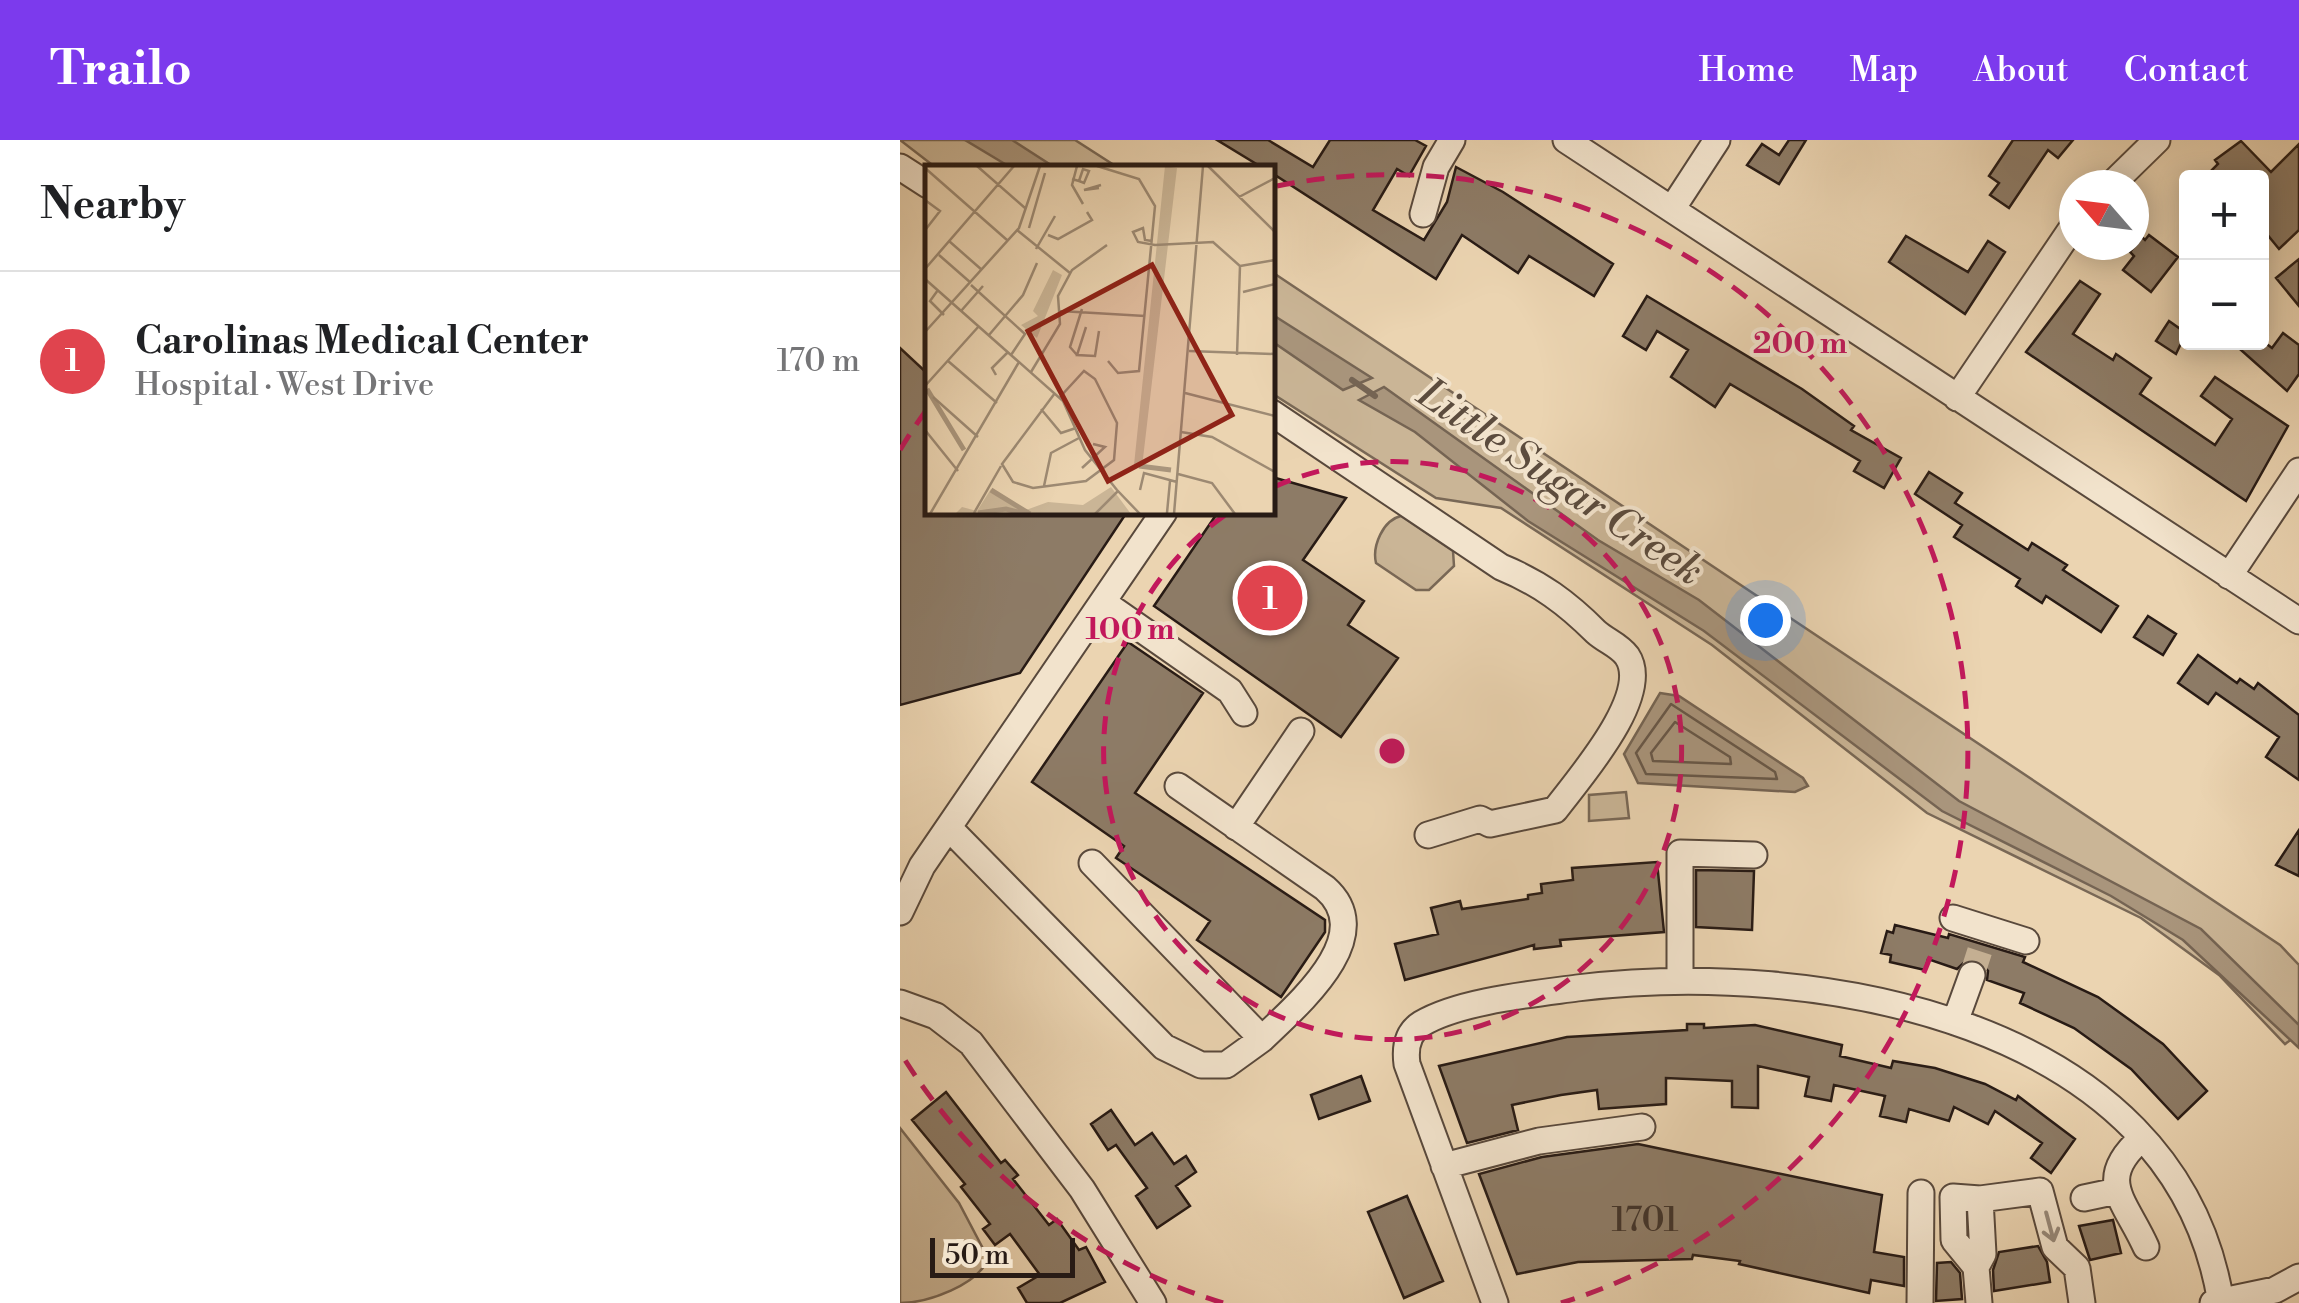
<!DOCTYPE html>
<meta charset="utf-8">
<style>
body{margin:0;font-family:"Libre Bodoni",serif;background:#f2f2f2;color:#202124}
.controls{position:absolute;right:30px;top:30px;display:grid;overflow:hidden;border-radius:10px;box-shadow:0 5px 25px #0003}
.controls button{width:90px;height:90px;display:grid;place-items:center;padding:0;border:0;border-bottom:2px solid #e0e0e0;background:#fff;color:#202124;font:50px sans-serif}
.compass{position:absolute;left:1159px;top:30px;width:90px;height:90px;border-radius:50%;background:#fff;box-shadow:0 5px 25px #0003;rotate:298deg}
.scale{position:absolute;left:30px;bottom:25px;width:145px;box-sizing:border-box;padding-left:10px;border:5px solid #281b15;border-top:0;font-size:28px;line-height:35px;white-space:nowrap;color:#281b15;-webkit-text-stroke:8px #f2e3cc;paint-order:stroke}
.you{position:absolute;left:865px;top:480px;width:35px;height:35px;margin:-25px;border:8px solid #fff;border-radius:50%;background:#1a73e8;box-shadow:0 0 0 15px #1a73e833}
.badge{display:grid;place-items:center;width:65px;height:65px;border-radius:50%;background:#7c3aed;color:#fff;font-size:32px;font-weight:700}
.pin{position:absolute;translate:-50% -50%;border:5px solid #fff;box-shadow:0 2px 10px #0006}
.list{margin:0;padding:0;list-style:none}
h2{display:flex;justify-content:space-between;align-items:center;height:130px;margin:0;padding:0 40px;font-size:42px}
h2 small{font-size:32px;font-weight:400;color:#757577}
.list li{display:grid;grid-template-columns:65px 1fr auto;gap:30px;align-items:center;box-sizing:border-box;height:180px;padding:0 40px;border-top:2px solid #e0e0e0}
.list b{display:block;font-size:38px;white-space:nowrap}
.list p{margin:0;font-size:32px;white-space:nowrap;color:#757577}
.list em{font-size:32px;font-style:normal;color:#757577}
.map{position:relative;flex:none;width:1399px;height:1163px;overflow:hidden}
header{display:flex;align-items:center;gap:60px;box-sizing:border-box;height:140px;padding:0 50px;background:#7c3aed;color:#fff}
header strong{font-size:48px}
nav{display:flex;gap:55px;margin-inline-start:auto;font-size:35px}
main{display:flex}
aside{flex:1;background:#fff}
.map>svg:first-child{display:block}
.green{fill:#cab596;stroke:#796856;stroke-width:2.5}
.water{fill:#a9957c;stroke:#756453;stroke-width:2.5}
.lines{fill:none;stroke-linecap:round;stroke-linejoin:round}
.shore{stroke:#685848;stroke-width:2.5}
.stream{stroke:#756453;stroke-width:6}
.building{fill:#8d7b66;stroke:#281b15;stroke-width:2.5}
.minor-tunnel{stroke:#c4af92;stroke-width:25;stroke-dasharray:25 12;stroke-linecap:butt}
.minor-casing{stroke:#59493c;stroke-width:29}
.minor{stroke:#f2e3cc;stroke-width:25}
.oneway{stroke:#97897a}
.ring{fill:none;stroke:#c2185b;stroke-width:5;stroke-dasharray:18 12}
.labels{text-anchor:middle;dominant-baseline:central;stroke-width:8;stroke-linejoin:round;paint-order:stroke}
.number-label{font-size:35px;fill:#413329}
.water-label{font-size:42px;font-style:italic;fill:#5c4c3e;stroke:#f2e3cc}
.inset-river{fill:none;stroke:#a9957c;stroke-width:5}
.inset-road{fill:none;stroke:#9d8a73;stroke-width:2.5}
.view{fill:#8f2418;fill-opacity:0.15;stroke:#8f2418;stroke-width:5}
.inset-edge{fill:none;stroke:#281b15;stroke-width:5}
.centre{fill:#c2185b;stroke:#f2e3cc;stroke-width:5}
.ring-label{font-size:30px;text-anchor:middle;font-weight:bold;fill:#c2185b;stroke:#f2e3cc;stroke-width:8;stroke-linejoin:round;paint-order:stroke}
</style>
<header>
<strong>Trailo</strong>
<nav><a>Home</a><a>Map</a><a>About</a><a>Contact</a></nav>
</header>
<main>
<aside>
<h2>Nearby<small></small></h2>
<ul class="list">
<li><span class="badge" style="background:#e0444e">1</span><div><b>Carolinas Medical Center</b><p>Hospital · West Drive</p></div><em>170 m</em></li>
</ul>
</aside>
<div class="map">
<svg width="1399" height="1163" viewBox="0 0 1399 1163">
<rect width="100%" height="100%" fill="#ebd4b1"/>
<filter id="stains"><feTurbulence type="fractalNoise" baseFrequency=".002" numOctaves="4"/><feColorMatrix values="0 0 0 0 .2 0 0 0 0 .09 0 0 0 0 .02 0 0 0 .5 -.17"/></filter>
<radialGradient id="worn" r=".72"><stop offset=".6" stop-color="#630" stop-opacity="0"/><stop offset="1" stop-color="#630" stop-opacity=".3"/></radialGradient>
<path class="green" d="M0 0H175L217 27H35Z
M372 132 1380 805 1399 825V894L1385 904 1319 835 1241 778 1027 673 812 505 601 368 536 358 373 254Z
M501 376 553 411 554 426 529 450H516L476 423C472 406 483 380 501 376Z
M726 652 729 678 689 681V655Z
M0 988 59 1063 88 1118C79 1145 27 1163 0 1163Z"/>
<path class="water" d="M65 0H112L154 27H110Z
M373 175 472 238 443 250 373 202Z
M484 247 698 400 799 460 1059 661 1301 789 1399 885V908L1283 800 1211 756 1042 671 804 491 628 381 515 292 459 260Z
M760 553 779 556 903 638 908 646 895 652 738 643 724 614Z"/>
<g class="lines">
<path class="shore" d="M771 564 875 632 877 639 746 634 736 613Z
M775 582 830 617 831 624 753 621 751 613Z"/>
<path class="stream" d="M452 240 475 256"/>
</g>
<path class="building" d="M317 0H368L413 27 430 0H515L526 6 509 36 497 29 473 70 524 100 547 62 556 27 603 52 713 124 694 156 629 116 618 133 562 95 536 139 372 33V28H363Z
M889 0H906L879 44 847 25 862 4 879 15Z
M1113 0H1173L1158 18 1148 10 1109 68 1090 55 1099 43 1089 36Z
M1341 1 1371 32 1399 4V90L1379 109 1362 88V38H1304L1318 24 1315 20Z
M1249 95 1278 117 1251 152 1223 130 1234 116 1230 112 1242 97 1245 100Z
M1006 96 1068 132 1088 101 1105 112 1065 174 989 122Z
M1399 119V166L1376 138Z
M1180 141 1200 154 1173 194 1213 220 1216 214 1251 238 1240 254 1315 305 1332 279 1301 256 1315 237 1388 286 1346 361 1126 212Z
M747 156 902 249 954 286 951 290 1001 318 984 348 954 331 960 321 830 244 815 267 771 237 788 210 757 191 746 210 723 196Z
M1269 181 1286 193 1276 214 1256 201Z
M1383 193 1399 205V234L1387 251 1332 202H1364L1372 208Z
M0 208 28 234V372H227L120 533 0 565Z
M1029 332 1062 353 1055 363 1128 410 1132 403 1167 425 1163 430 1218 466 1201 492 1146 456 1142 463 1116 446 1120 439 1054 397 1062 385 1015 354Z
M372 337 446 358 403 420 464 461 448 485 498 518 441 597 254 466 318 372H372Z
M1248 476 1276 494 1263 515 1234 497Z
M228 502 303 553 235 653 425 780V792L381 857 297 800 310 781 216 718 224 706 132 642Z
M1298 515 1337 543 1340 539 1354 549 1358 543 1399 575V640L1366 617 1379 597 1316 553 1308 564 1278 543Z
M1399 690V736L1376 725Z
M757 722 764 792 660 800 661 806 634 809V805L505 840 495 804 538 794 531 768 560 761 562 769 628 759V755L642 753 641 744 673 740 672 728Z
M796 730 854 731 852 790 796 787Z
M995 785 1048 798 1049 794 1125 817 1123 822 1198 857 1263 904 1307 951 1278 979 1231 929 1174 888 1120 863 1124 853 1087 840 1088 831 1078 820 1068 819 1057 829 1028 819 1025 830 990 822 991 815 981 813 987 791 993 793Z
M787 884H804V888L855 885 942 905 940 916 991 928 993 921 1035 928 1085 944 1116 960 1118 956 1175 999 1151 1033 1131 1018 1142 1003 1095 971 1088 984 1054 967 1049 981 1009 969 1006 982 980 976 985 956 934 945 931 961 905 956 909 937 858 926V968L832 967V941L766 938V964L699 969 697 950 661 955 612 965 618 990 567 1003 539 926 667 897 787 890Z
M461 936 470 961 419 979 411 955Z
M46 952 101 1023 105 1020 118 1035 113 1039 149 1085 157 1079 179 1110 186 1107 205 1142 160 1163H127L118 1148 140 1135 110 1094 95 1105 83 1089 90 1084 61 1047 65 1044 12 980Z
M211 970 235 1005 252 993 274 1024 286 1016 296 1032 276 1046 290 1066 257 1088 236 1056 247 1048 216 1005 208 1010 191 984Z
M738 1004 982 1055 974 1112 1004 1117V1146L971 1140 969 1153 839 1124 840 1121 793 1115 792 1119 678 1122 617 1134 579 1034 642 1017Z
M507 1056 543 1141 504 1158 468 1072Z
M1213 1080 1221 1113 1190 1120 1179 1086Z
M1138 1106 1147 1122 1150 1142 1094 1151 1093 1130 1099 1112Z
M1051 1122 1060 1133 1062 1159 1036 1161 1037 1123Z"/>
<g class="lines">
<path class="minor-tunnel" d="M1072 835 1084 798"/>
<g class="minor-casing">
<path id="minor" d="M666 0 1399 481
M0 27 28 45
M1211 45 1257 0
M772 69 817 0
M523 74 536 27 552 0
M1057 258 1174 85
M372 273 601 427C640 443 667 463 696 492 706 501 719 505 727 516 753 555 679 638 655 670L590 684 580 679 528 695
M1329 436 1399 331
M204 463 330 551 344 573
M336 687 401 591
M49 688 264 907 301 925H326L362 899
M192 723 362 899C397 865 480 796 425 748L278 646
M0 772 22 726 264 372
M1053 778 1126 801
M780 841V713L854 715
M0 863 36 876 71 903 182 1049 253 1163
M1055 882 1072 835
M1242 998C1194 1040 1225 1060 1246 1107
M544 1026 639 1001 742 987
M1184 1058 1217 1051
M1076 1127 1083 1114 1080 1059 1140 1051 1155 1107 1177 1128 1182 1163
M595 1163 507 924C505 909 507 893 521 884 559 861 633 854 677 848 912 819 1276 877 1321 1163
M1020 1163 1021 1053
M1079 1163 1076 1127 1054 1100 1053 1057 1080 1059
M1313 1163 1375 1150 1399 1137"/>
</g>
<use href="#minor" class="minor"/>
</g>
<defs><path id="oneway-shaft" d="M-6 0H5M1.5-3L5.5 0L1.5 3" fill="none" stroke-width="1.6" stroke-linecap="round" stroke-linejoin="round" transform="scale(2.5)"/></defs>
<use class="oneway" href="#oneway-shaft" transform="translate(1150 1087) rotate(75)"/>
<g class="ring">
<path d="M374 347A289 289 0 1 1 328 373"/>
<path d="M323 1163A577 577 0 0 1 0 912M0 310A577 577 0 0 1 25 272M377 46A577 577 0 0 1 661 1163"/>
</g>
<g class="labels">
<g class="number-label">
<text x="745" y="1080">1701</text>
</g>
<g class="water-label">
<text transform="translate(660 343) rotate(34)">Little Sugar Creek</text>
</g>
</g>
<g transform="translate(25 25)">
<rect width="350" height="350" fill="#ebd4b1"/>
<path d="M240 1 252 3 217 302 209 300ZM128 105 137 110 112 173 96 160 113 151 108 146ZM186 322 206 349H30L37 342 52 346 66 324 101 345 123 337 158 340Z" fill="#cab596"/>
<path class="inset-river" d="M2 224 39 285M214 301 246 305M66 325 105 349M53 348 81 344 100 349"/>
<path class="inset-road" d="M52 1 100 43M152 1 147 20 158 39M172 1 214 14 230 41 214 206 193 208 183 196M283 1 350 67M0 3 82 75M147 14 154 16 159 18 164 6 158 4 154 16M174 23 159 25 176 20M314 32 350 13M0 35 15 46 1 64M104 63 120 8M92 65 145 108M123 70 133 74 167 55 162 47M24 76 57 105M227 76 220 75 218 63 208 67 213 77 230 80 288 77 315 101 312 190M111 84 130 51M14 90 46 118M315 101 350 95M0 104 89 1M0 114 138 236 160 285 192 325M46 120 100 169 86 190M13 125 5 136 19 150M318 127 350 119M36 146 58 121M135 146 220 151M161 162 152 190 170 191 174 166M0 167 94 63 115 1M64 170 98 130 112 98M264 186 350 189M152 190 145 182 157 144M23 196 72 238M106 207 135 159 133 131 147 105 182 80M71 210 67 203 83 187M0 221 54 161M130 228 77 299 88 317 108 323 161 316 189 295 192 258 170 214 159 206 135 232M260 228 350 251M8 232 53 272M116 244 136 268 151 263M0 265 33 306M256 267 287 272 350 307M157 303 180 282 168 279M253 309 287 318 310 349M119 321 126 288 154 273M192 325 215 349M215 325 219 308 252 317M49 348 76 301M242 348 245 316M5 349 94 197M170 349 193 326M249 349 278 1"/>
<path class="view" d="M227 100 307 250 183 316 103 166Z"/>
<rect width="350" height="350" class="inset-edge"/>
</g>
<circle cx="492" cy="611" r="15" class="centre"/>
<g class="ring-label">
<text x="900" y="213">200 m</text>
<text x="230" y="499">100 m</text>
</g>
<rect width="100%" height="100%" filter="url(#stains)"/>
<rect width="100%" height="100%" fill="url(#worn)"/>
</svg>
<div class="controls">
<button>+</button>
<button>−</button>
</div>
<svg class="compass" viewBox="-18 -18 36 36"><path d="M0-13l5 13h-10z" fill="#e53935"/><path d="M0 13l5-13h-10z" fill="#757577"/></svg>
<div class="scale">50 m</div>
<div class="you"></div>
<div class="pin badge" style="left:370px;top:458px;background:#e0444e">1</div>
</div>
</main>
